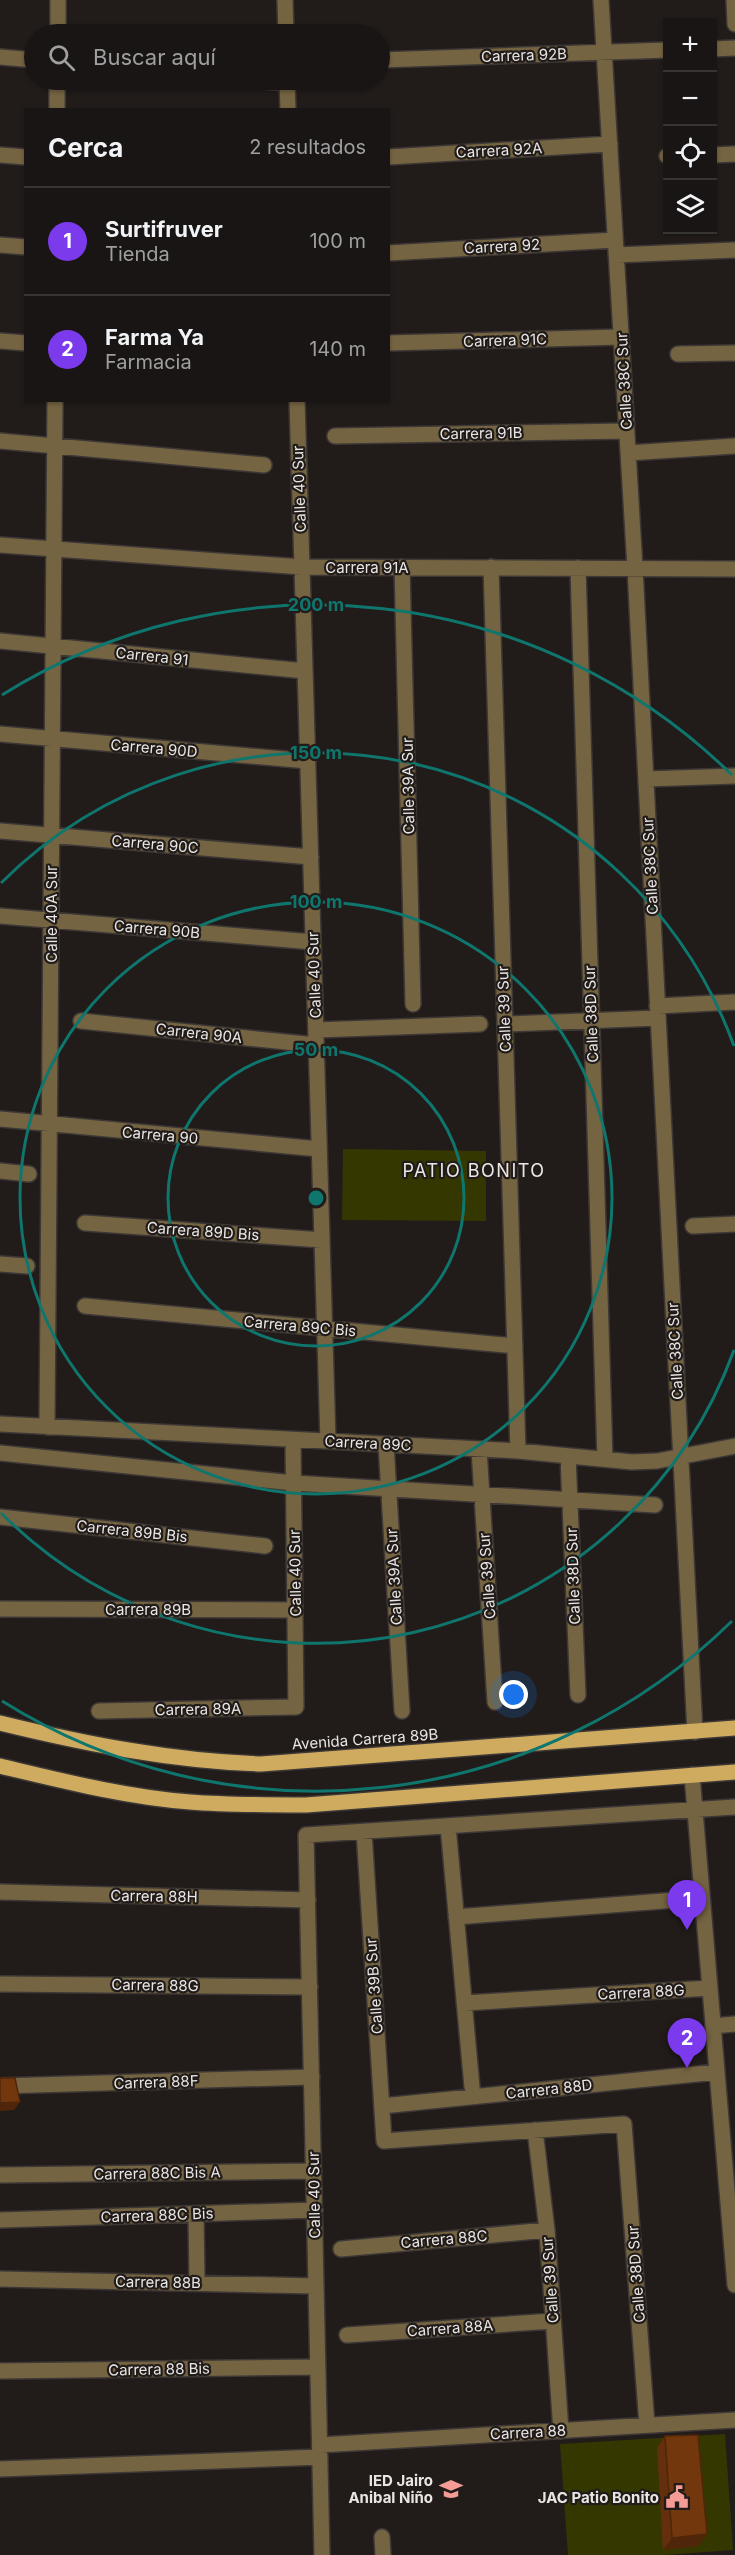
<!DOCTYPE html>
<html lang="es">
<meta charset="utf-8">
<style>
body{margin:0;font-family:Inter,sans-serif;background:#221e1d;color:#f1f3f6}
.controls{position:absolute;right:18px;top:18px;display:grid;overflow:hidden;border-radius:0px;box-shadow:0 2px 4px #0004}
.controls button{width:54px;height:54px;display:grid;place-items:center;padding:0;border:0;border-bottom:2px solid #373434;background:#191514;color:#f1f3f6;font:30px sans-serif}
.you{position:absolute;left:514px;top:1695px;width:21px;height:21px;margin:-15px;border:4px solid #fff;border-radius:50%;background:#1a73e8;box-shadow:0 0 0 9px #1a73e833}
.badge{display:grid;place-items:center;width:39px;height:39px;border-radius:50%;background:#7c3aed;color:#fff;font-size:20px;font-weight:700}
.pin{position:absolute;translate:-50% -50px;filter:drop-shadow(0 2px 3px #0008)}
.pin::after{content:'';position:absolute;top:32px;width:21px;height:18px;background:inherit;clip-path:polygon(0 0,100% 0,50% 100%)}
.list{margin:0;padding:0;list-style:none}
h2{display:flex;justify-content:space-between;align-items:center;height:78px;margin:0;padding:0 24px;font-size:26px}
h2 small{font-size:20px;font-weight:400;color:#9f9fa0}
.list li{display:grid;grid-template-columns:39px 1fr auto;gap:18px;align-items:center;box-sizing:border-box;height:108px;padding:0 24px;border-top:2px solid #373434}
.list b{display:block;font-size:22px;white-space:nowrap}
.list p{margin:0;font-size:20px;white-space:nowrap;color:#9f9fa0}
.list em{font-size:20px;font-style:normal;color:#9f9fa0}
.icon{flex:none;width:33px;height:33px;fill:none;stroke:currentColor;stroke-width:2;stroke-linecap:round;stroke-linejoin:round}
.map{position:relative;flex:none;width:735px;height:2555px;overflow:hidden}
.search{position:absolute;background:#191514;box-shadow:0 2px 4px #0004;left:24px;top:24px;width:366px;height:66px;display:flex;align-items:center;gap:15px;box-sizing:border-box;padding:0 21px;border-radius:33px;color:#9f9fa0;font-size:22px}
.panel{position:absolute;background:#191514;box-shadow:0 2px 4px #0004;left:24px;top:108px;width:366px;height:294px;border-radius:0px}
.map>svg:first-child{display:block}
.green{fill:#353701}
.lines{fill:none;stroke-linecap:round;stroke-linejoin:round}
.minor-casing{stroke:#3d3836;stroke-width:18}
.major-casing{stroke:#3d3836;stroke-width:18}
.minor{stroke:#756441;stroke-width:15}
.major{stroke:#cfab5f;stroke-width:15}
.wall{fill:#632f0c}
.shaded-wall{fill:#50260a}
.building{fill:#73370e;stroke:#50260a;stroke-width:1.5}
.ring{fill:none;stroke:#0f766e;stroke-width:3}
.labels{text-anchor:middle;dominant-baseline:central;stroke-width:4.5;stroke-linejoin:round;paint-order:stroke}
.street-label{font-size:15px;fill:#e9e6e4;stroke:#211c1a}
.poi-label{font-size:15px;font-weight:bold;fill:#e9e6e4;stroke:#211c1a;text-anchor:end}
.quarter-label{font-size:18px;letter-spacing:1.5px;fill:#e9e6e4;stroke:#211c1a}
.centre{fill:#0f766e;stroke:#211c1a;stroke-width:3}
.ring-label{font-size:18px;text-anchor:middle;font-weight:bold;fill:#0f766e;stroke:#211c1a;stroke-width:4.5;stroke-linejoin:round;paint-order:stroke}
</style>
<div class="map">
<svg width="735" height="2555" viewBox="0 0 735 2555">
<rect width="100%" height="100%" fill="#211c1a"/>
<path class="green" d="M343 1149 486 1151V1221L342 1220Z
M725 2434 733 2550 666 2555H568L560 2444Z"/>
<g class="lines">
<g class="minor-casing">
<path id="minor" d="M285 0 286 34
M601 0 635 568 695 1732
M734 0 735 24
M58 34V0
M712 49 735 48
M0 57 34 60
M380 60 668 50
M249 80 287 83
M287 80 288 110
M57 110V80
M0 155 26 157
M712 155 735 154
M667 156H668
M388 157 610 144
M0 245 26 247
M388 253 615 240
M616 255 735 250
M0 341 26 343
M388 343 621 337
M678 354 735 353
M297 400 328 1441
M335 436 627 431
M0 441 264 465
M628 453 735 446
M0 545 302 567 735 569
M402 567 413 1004
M491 567 518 1451
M578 568 605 1459
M0 641 305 671
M0 734 308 761
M646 779 735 776
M0 831 311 857
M0 916 313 942
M657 1006 735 1002
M81 1021 316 1045
M505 1024 658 1018
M316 1030 480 1024
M0 1119 319 1149
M0 1171 29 1174
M85 1223 322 1240
M693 1226 735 1224
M0 1264 27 1266
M85 1306 515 1346
M0 1424 518 1451 632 1462 657 1461 735 1446
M47 1427 55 400
M386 1444 402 1711
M479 1449 495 1702
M0 1453 294 1483 655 1505
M568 1456 578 1695
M0 1517 265 1546
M0 1609 295 1610
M99 1711 296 1707 293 1440
M692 1775 735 2285
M448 1826 472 2087
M364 1832 384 2141 624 2124 647 2425
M0 1892 308 1900
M456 1917 702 1898
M0 1984 310 1987
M464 2003 710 1988
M713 2026 735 2024
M0 2086 312 2077
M382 2106 717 2072
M535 2130 547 2230 561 2431
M0 2175 314 2171
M196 2214 197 2283
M0 2220 315 2210
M341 2249 547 2230
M0 2279 316 2286
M347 2335 553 2321
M0 2371 318 2367
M320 2445 735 2420
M0 2469 320 2457
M382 2537 383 2555
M322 2555 306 1835 735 1807"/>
</g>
<g class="major-casing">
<path id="major" d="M0 1723C86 1744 172 1761 261 1764L735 1728
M0 1766C63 1781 126 1797 190 1802 229 1805 267 1805 306 1805L735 1772"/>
</g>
<use href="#minor" class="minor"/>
<use href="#major" class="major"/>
</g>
<path class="wall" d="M665 2436 707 2534 698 2546 663 2550 657 2448Z"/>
<path class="shaded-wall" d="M20 2102 14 2110 0 2111V2103Z
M707 2534 698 2546 663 2550 672 2538Z"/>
<path class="building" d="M0 2078H15L20 2102 0 2103Z
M698 2435 707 2534 672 2538 665 2436Z"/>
<g class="ring">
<circle cx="316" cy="1198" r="148"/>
<circle cx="316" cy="1198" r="296"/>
<path d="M734 1350A445 445 0 0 1 1 1513M1 883A445 445 0 0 1 734 1046"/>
<path d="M732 1621A593 593 0 0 1 2 1701M2 695A593 593 0 0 1 732 775"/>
</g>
<defs>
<g id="school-bare" transform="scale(1.8)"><path d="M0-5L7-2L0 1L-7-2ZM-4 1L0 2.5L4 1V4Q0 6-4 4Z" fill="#f59c96" stroke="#211c1a" stroke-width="2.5" paint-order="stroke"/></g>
<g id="civic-bare" transform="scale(1.8)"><path d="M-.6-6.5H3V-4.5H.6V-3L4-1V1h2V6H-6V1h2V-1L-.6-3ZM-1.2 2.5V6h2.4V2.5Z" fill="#f59c96" stroke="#211c1a" stroke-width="2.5" paint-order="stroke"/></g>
</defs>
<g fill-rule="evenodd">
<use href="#school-bare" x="451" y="2489"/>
<use href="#civic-bare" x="677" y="2497"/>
</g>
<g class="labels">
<g class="street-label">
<text transform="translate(524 55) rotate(-2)">Carrera 92B</text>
<text transform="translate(499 150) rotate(-3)">Carrera 92A</text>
<text transform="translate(502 246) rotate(-3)">Carrera 92</text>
<text transform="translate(505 340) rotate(-2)">Carrera 91C</text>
<text transform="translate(624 381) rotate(-93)">Calle 38C Sur</text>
<text transform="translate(481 433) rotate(-1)">Carrera 91B</text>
<text transform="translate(299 489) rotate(-92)">Calle 40 Sur</text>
<text x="367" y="567">Carrera 91A</text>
<text transform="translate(152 656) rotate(6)">Carrera 91</text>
<text transform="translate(154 748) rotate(5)">Carrera 90D</text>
<text transform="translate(408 786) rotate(-91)">Calle 39A Sur</text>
<text transform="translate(155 844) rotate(5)">Carrera 90C</text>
<text transform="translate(650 866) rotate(-93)">Calle 38C Sur</text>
<text transform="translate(51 914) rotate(-90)">Calle 40A Sur</text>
<text transform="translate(157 929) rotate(5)">Carrera 90B</text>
<text transform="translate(314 975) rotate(-92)">Calle 40 Sur</text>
<text transform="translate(504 1009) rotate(-92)">Calle 39 Sur</text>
<text transform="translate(591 1014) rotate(-92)">Calle 38D Sur</text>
<text transform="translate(199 1033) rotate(6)">Carrera 90A</text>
<text transform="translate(160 1135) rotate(5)">Carrera 90</text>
<text transform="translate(203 1231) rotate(4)">Carrera 89D Bis</text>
<text transform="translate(300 1326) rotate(5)">Carrera 89C Bis</text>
<text transform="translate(675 1351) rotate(-93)">Calle 38C Sur</text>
<text transform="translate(368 1443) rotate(3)">Carrera 89C</text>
<text transform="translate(132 1531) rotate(6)">Carrera 89B Bis</text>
<text transform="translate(295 1573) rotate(-91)">Calle 40 Sur</text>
<text transform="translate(487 1576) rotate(-94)">Calle 39 Sur</text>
<text transform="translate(573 1576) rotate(-92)">Calle 38D Sur</text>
<text transform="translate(394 1577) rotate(-93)">Calle 39A Sur</text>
<text x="148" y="1609">Carrera 89B</text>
<text transform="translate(198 1709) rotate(-1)">Carrera 89A</text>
<text transform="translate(365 1739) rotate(-4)">Avenida Carrera 89B</text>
<text transform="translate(154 1896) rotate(1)">Carrera 88H</text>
<text transform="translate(155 1985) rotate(1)">Carrera 88G</text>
<text transform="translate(374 1986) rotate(-94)">Calle 39B Sur</text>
<text transform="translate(641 1992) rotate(-3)">Carrera 88G</text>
<text transform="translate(156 2082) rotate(-2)">Carrera 88F</text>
<text transform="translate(549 2089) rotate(-6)">Carrera 88D</text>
<text transform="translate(157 2173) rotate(-1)">Carrera 88C Bis A</text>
<text transform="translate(314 2195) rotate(-91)">Calle 40 Sur</text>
<text transform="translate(157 2215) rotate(-2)">Carrera 88C Bis</text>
<text transform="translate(444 2239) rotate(-5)">Carrera 88C</text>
<text transform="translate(636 2274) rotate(-94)">Calle 38D Sur</text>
<text transform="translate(550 2280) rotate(-94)">Calle 39 Sur</text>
<text transform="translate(158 2282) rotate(1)">Carrera 88B</text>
<text transform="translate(450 2328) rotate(-4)">Carrera 88A</text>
<text transform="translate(159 2369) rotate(-1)">Carrera 88 Bis</text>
<text transform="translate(528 2432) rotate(-3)">Carrera 88</text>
</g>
<g class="poi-label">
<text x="433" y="2480">IED Jairo<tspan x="433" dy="17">Anibal Niño</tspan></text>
<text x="659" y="2497">JAC Patio Bonito</text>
</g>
<g class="quarter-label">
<text x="474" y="1170">PATIO BONITO</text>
</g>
</g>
<circle cx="316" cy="1198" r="9" class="centre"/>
<g class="ring-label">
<text x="316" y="611">200 m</text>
<text x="316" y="759">150 m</text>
<text x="316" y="908">100 m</text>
<text x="316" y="1056">50 m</text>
</g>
</svg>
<div class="controls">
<button>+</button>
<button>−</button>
<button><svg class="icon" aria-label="locate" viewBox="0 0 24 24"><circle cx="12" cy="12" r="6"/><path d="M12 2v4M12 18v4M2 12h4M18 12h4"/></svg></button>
<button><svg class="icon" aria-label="layers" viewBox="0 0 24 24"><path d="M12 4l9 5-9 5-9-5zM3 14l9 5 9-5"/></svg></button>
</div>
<div class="you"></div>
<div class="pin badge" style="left:687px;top:1930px">1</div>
<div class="pin badge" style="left:687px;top:2068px">2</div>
<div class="search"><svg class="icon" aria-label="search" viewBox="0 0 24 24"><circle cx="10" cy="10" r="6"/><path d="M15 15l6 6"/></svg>Buscar aquí</div>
<section class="panel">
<h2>Cerca<small>2 resultados</small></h2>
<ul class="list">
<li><span class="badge">1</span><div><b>Surtifruver</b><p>Tienda</p></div><em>100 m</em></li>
<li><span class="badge">2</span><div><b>Farma Ya</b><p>Farmacia</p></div><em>140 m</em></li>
</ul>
</section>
</div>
